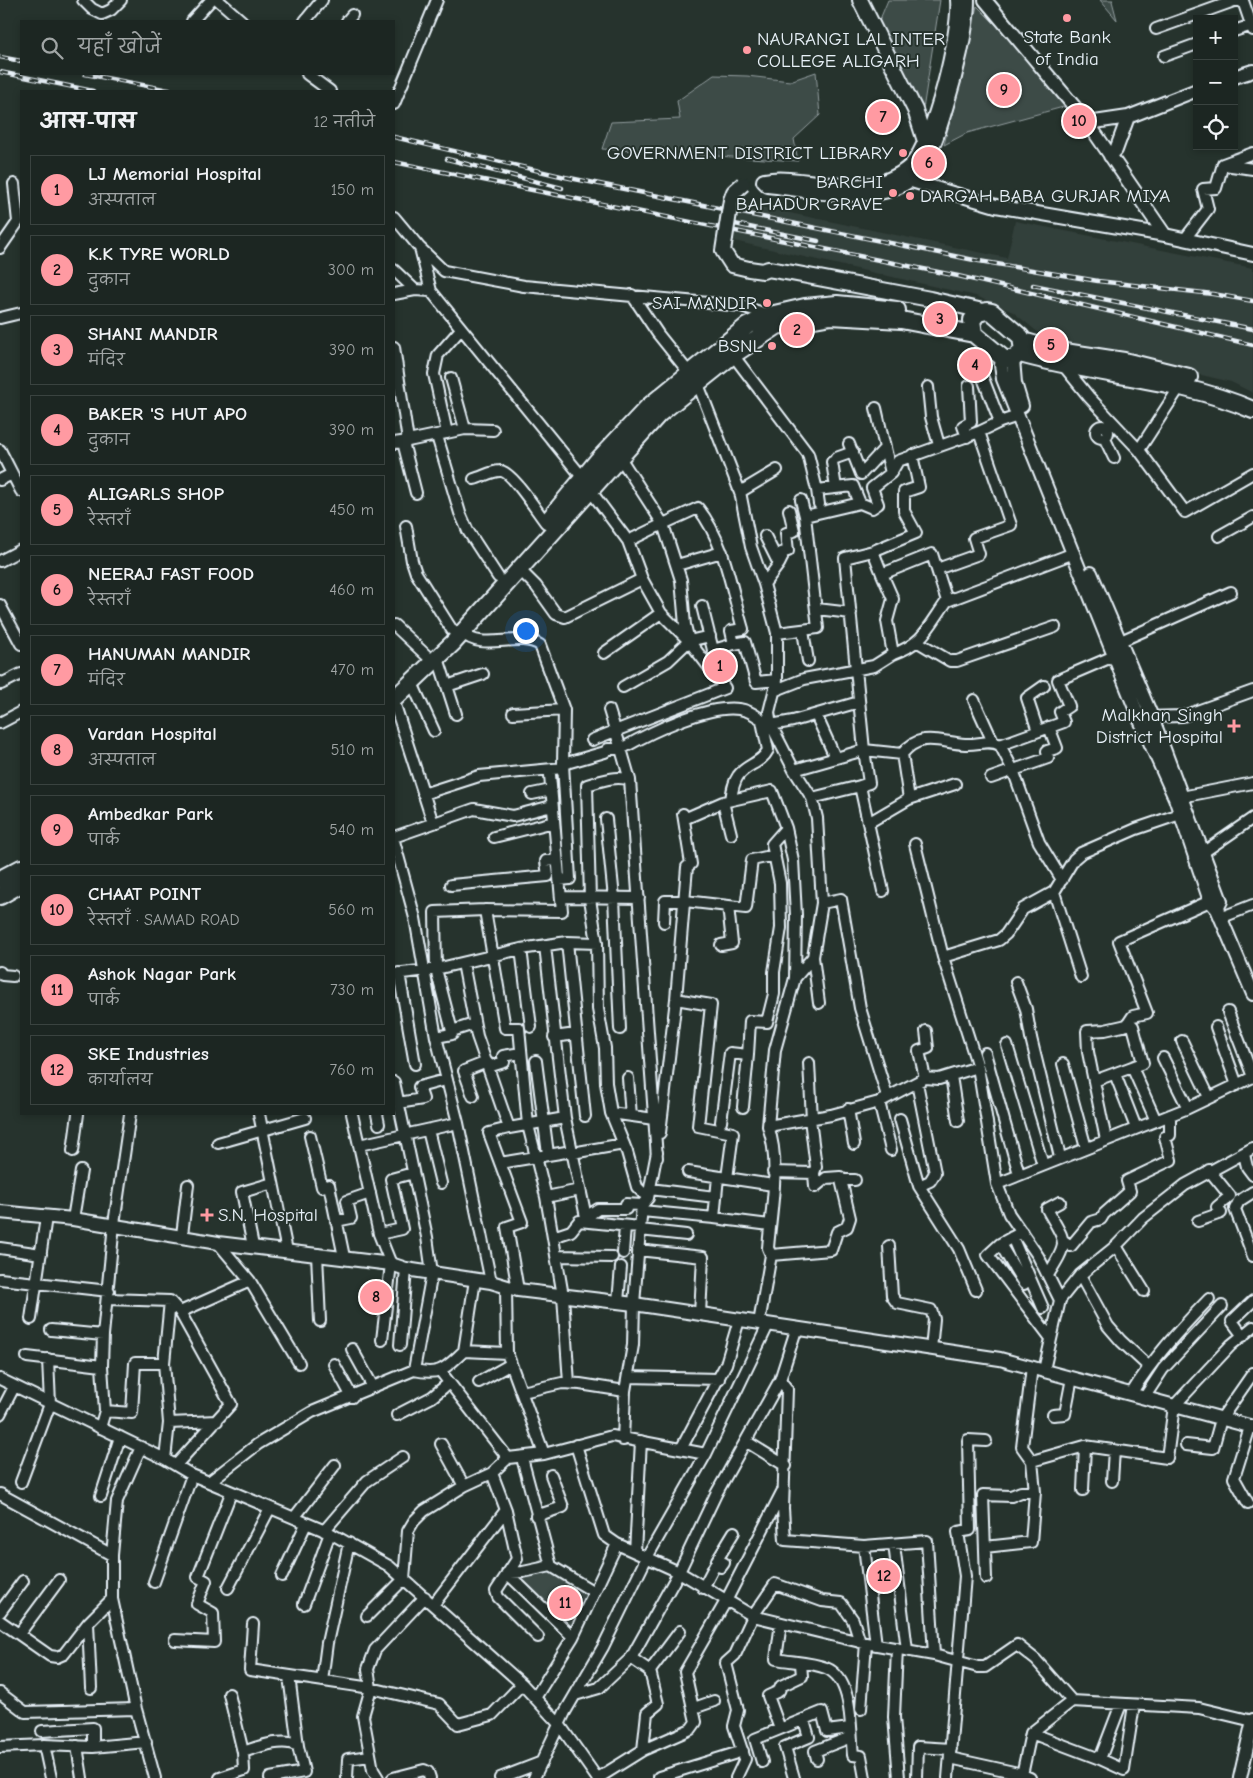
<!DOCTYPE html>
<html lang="hi">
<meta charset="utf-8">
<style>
body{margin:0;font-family:"Comic Neue","Playpen Sans Deva",sans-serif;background:#252e2a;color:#f1f3f6}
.controls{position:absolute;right:15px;top:15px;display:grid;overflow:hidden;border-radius:0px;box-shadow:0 2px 8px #0003}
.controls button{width:45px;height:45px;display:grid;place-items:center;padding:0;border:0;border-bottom:1px solid #3a4340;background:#1c2622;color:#f1f3f6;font:25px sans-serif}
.you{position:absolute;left:525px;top:630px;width:18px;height:18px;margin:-12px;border:4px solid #fff;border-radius:50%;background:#1a73e8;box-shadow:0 0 0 8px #1a73e833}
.badge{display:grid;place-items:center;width:32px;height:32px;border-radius:50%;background:#ff9aa2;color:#111;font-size:16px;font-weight:700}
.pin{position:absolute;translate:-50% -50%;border:2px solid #fff;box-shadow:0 1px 5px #0006}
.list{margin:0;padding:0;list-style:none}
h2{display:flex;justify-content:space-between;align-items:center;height:65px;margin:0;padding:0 20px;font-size:21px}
h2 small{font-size:16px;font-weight:400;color:#a0a5a5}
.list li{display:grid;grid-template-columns:32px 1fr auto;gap:15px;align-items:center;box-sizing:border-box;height:70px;margin:0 10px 10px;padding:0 10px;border:1px solid #3a4340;border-radius:0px}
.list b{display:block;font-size:19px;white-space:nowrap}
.list p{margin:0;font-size:16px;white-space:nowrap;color:#a0a5a5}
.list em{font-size:16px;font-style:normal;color:#a0a5a5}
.icon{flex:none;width:28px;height:28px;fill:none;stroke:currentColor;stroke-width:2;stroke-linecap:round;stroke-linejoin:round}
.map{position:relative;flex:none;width:1253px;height:1778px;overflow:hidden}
.search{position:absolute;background:#1c2622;box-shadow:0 2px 8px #0003;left:20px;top:20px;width:375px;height:55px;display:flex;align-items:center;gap:12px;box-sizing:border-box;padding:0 18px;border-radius:0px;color:#a0a5a5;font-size:19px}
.panel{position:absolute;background:#1c2622;box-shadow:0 2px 8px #0003;left:20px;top:90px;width:375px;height:1025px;border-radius:0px}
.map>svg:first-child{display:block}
.built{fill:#333f3a}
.green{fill:#3e4b47;stroke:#939ea0}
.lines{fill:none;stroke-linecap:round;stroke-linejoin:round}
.minor-casing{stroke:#e8f1f8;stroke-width:14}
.tertiary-casing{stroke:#e8f1f8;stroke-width:16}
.secondary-casing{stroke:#e8f1f8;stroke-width:18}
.primary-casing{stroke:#e8f1f8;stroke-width:20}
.minor{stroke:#26332d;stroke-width:10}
.tertiary{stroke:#26332d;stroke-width:12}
.secondary{stroke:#26332d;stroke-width:14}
.primary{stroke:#26332d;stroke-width:16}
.rail-casing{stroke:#e8f1f8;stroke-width:4.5}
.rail{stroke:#26332d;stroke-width:2.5;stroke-dasharray:8;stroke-linecap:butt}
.secondary-bridge-casing{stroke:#e8f1f8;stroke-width:18;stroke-linecap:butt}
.secondary-bridge{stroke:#26332d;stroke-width:14}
.poi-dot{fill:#ff9aa2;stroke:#26332d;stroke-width:2}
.labels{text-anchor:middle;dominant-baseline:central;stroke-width:4;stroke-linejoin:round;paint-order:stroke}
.poi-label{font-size:19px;fill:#e8f1f8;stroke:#26332d;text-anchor:end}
</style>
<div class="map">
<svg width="1253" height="1778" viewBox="0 0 1253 1778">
<rect width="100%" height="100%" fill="#26332d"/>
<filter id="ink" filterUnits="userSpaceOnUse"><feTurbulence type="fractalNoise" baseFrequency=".02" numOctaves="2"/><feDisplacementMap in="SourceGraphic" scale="10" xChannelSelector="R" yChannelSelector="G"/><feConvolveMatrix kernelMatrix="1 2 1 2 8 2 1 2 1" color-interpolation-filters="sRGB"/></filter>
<g filter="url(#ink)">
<path class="built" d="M742 203 1007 258 1015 221 1253 268V393L1231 382 1045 338 1013 312 976 296 734 241Z"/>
<path class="green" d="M888 0H940L922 116 914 92 878 24Z
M1100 0H1113L1112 1 1117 20Z
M977 6 1015 44 1037 74 1067 106 967 133 944 145Z
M816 72 820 115 794 139 798 161 602 149 611 122 680 119 677 101 714 75 747 76 790 81Z
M544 1559 591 1593 572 1631 516 1574Z"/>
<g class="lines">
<g class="minor-casing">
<path id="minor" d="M83 0 92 9 102 14 111 10 121 0
M218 0 242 21
M192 21 211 0
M305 21 322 0
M347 21 352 15
M1156 29 1234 1H1243L1253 30
M1234 31 1252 25
M1164 56 1197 44
M307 74 330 91
M394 104 437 0
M1223 164 1253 153
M1224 165 1253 169
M394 217 419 247 444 271 524 286 741 306 770 315
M1184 240 1208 209 1203 189 1216 188 1223 164
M0 248 18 222 14 184
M420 248 431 291
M394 270 415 290
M394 294 415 290 431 291 583 478
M632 295 658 334 690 374
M0 318 21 313
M394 347 408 441 394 443
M733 355 808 454 817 490
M1063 365 1089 397 1139 450 1181 385
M451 378 465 429
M698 384 740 492 751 547 764 584 777 633V680L769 712 771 725 794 770 864 750 869 783 860 786 883 891
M928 387 931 417 939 445
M876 408 885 448
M1000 422 1018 416
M1096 432a6 6 0 1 1 12 0a6 6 0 1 1-12 0Z
M979 432 1000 422 981 373
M447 433 434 374 438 355 461 329
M437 436 460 513 468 531 498 577
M967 437 963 426 971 422 969 386
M1104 437 1114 458
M408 441 465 429 493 430
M403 442 416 493
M849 444 861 474 885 448 891 473
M0 450 21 491
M1139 450 1185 512 1253 473
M619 456 663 524 698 508C725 542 731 588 743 629L731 631 734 644 745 642 756 682 777 680
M836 458 853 452
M832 462 836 488
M474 479C482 477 492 471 500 471 511 470 538 513 546 523
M0 480 12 474
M590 490 628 541 642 579 661 613 689 641 725 688 592 740
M740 492 777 470
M801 500 805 516
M819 504 817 490 853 486 860 503
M406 526 412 561 416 573 452 630
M1219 536 1253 517
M628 541 663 524 681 580 685 625 689 641 710 636
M873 551 916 533 904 511V492L919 487 912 455
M0 561 21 550
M779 564 782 558 781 553 788 551 786 533 794 531 789 510
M677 565 722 552
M519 569 536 586 556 614 565 617 642 579
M764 584 779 564 765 536
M0 605 21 644
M702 606 713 650 734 644
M817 609 851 613
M394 625 427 656
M803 631 808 661
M462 632C482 653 517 631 540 645L564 710 563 764 570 879 560 880
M777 633 818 628 805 516 860 503 872 508 878 504 872 488 891 473 898 461 979 432 1011 525 974 538 979 554 937 569
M918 642 950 661H957L1055 627
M1114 644 1231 592
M604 653 661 613
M893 654C923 644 929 626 947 601
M438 658 456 714
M0 682 1 684 21 674
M412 683 434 731
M447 686 483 674
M623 687 668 661 689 641
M776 690 804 679 874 666 893 654 887 621 893 599 882 574
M974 700 993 742
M394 702 433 823
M513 713 564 710
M816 715 835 757
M1146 717 1183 716 1253 691
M0 723 21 712
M1038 731 1027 698 1044 686
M1000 745 1013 770 1039 842 1062 880
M902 754 864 750 845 558 873 551 882 574 932 554 947 601 1074 553
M563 764 605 752 608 749H621L609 710
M794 770 812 798 817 818 822 903 813 957 795 978
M991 778 1048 758 1047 751 1057 748 1049 727
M630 780C616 775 601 781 587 785L590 899 597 943 598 1009 605 1048 606 1083 611 1113 627 1152 637 1187 648 1198
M423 794 479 776 563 768
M532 794 551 790
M812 798 860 786
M1176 798 1253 783
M909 799 955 784
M731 800C732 792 733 783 738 776 746 764 761 764 768 750L762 721
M606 819 614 898 620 1029
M684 819 723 802
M868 823 909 799 902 754C921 730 942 743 965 744 978 745 989 739 1000 745L1064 722 1060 712 1069 706 1058 680 1114 656
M731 834 723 802 772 791 786 828 793 860 796 915 795 978 775 1050 768 1126C781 1163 771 1210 768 1248L771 1255 831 1250 837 1232 847 1227 850 1218 841 1180
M394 837 474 809 513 816 552 806
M494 837 554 822
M394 841 415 918 436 1037 458 1123 491 1282
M915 844 943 957 978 1067
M1198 856 1253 818
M451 885 548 876 546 861 557 860
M1054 892 1081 977
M561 897 639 898
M822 903 841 899 860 1008 887 1096
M485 910 505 1028H519L528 1125 546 1197 563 1296 569 1383
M1220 918 1253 905
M664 922 665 901H685L746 908 752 860 775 855
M567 942 585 1116
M721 945 732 943 728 906
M545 946 565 1118 586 1217 598 1209H626V1204L642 1205
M521 949 531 1027
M813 957 819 1003
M943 957 999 940 1006 934 1023 909 1054 892 1074 859 1081 853 1136 829 1180 814
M463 963 477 1036 509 1128 489 1133 522 1222 507 1227 518 1290
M0 972 2 975 13 976
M399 973 415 1064
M394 974 436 969 521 949 567 942 597 943
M1016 982 1026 1009 1031 1038 1060 1157
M676 999 711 1005 698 1126 733 1133 727 1178
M1228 1012 1253 1077
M1216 1027 1237 1085
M452 1031 436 969 435 912 485 910 562 911 550 775
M436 1037 452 1034V1031L474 1024
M554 1037 576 1034
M1182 1041 1209 1097
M1007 1045 1043 1165
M985 1053 1019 1174
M1163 1058 1188 1108
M536 1061 548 1154
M809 1063 812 1119
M1063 1064 1086 1148
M488 1067 504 1062 503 1056 521 1053
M1132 1067 1156 1121
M1115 1074 1136 1128
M951 1076 958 1121
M628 1078 631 1116
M925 1078 919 1051 928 1048 926 1031
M1094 1081 1143 1063 1133 1026
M394 1082 427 1237 432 1273 414 1370
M917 1083 935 1173 930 1181 919 1186
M473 1096 464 1071 487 1062
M879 1102 891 1150
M398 1103 423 1099 419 1087 445 1080
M743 1107 748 1055
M848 1109 854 1144
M611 1113 654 1119
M259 1114 287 1251
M352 1114 379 1234 391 1264 382 1340
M377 1114 379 1124
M810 1119 816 1167 814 1173
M900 1119 919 1186 959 1249 976 1290
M721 1122 730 1053 748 1055 750 1021 767 1022 774 994V972L781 928 780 883 772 844 786 828
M768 1126 831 1115 879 1102 925 1078 939 1079 978 1067 997 1184 1188 1108 1253 1077
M509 1128 565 1118
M428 1130 441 1183
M660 1133 676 999 687 867 691 864 683 814
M310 1136 322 1187 329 1185 344 1257
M1106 1140 1088 1052 1087 1031 1105 1030 1127 1025 1133 1016 1147 1013 1119 941 1210 901
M218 1143 305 1118
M359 1145 458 1123
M73 1151 78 1114
M572 1153 624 1144
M1244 1154 1247 1167 1253 1175
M657 1158 630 780 621 749C649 733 716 699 747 711 755 714 763 721 771 725L793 721 859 702
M500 1163 572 1151
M688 1172 773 1185
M773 1172 814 1173 815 1187 826 1178 840 1177 841 1180H855
M997 1184 1009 1214 1038 1256 1060 1300
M650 1189 715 1197
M1253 1192 1239 1201 1235 1209 1253 1256
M546 1197 580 1190
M642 1211 714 1218 718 1177
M714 1218 770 1225
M73 1219 81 1171
M336 1221 351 1218 347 1201 370 1193
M1198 1221 1221 1213 1217 1207 1230 1196 1209 1170
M640 1230 686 1235
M1022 1232 1000 1244 988 1255 1050 1337
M379 1234 402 1229 391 1179 413 1173
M182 1235 188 1185
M553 1237 571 1231 579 1221 640 1227
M1012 1237 1043 1308
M1064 1241 1071 1246 1091 1222 1101 1219 1104 1214 1130 1191 1127 1181 1171 1160 1165 1137 1170 1135V1115
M218 1243 250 1281 299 1363
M1000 1244 1024 1284
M253 1246 242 1192 273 1183
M889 1246 892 1296 897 1303 931 1310 934 1319 931 1349
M1116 1246 1144 1291
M0 1248 41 1254
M638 1250 703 1257 700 1314
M623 1253 625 1226
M317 1254 320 1321
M556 1256 612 1257
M1048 1275C1070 1240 1066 1244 1047 1209L1060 1202
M1080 1275 1108 1326 1121 1341 1148 1366
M0 1279 109 1291
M506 1288 507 1353 544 1454
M108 1299 170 1301 164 1363 169 1423 165 1459
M170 1301 180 1312 231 1404 176 1465
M618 1302 621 1267
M180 1312 250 1281
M31 1319 46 1217
M759 1323 771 1255
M51 1330 103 1335
M1243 1336 1232 1321 1253 1301
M400 1345 406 1269
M352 1349 373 1387
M464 1351 475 1280
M27 1357 102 1366
M334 1364 352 1397
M1044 1370 1060 1300 1080 1275 1116 1246 1143 1218 1185 1185 1253 1148
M441 1372 508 1458
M628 1377 719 1379
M0 1379 165 1459 192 1475 330 1533 389 1566 522 1684 559 1724 597 1778
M780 1380 787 1389 783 1508 785 1540 864 1546 927 1541 934 1655
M479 1382 511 1364
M522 1392 562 1383 580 1384 625 1391
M1131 1394C1153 1358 1180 1329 1209 1299
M1144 1398 1163 1369 1222 1306
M105 1411 132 1413 135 1363H164
M0 1414 14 1387
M397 1415 432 1397 449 1383
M1053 1415 1065 1414 1072 1378
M169 1423 217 1421
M100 1428 105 1411 102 1366 103 1335 114 1224 130 1114
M623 1440 625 1391 633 1345 634 1304 642 1205 648 1198 657 1152
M747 1442 786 1466
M441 1444 464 1486
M576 1445 604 1535 617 1544 679 1572 753 1616 860 1642 934 1655 978 1667H985L1017 1645 1036 1660 1072 1701
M1186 1445 1213 1448 1221 1419 1253 1373
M141 1447 117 1501 112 1555V1599L136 1709 155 1778
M681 1449 726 1364 739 1320
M522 1458 551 1566 594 1592
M1032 1461 1085 1446 1167 1458 1174 1406 1231 1345 1253 1327
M492 1473 506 1510 517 1559 496 1591 498 1597 538 1637
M1112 1481 1114 1450
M21 1482 50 1404 48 1359
M209 1482 258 1444 312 1412 414 1370C441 1376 445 1368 464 1351L507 1353
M1083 1490 1085 1446
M0 1494 112 1555
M101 1496 120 1437
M1248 1503 1234 1478 1250 1427
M536 1516 563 1507 551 1475
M294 1518 335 1465
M324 1531 367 1481 403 1457
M894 1544 907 1650
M864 1546 876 1645
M985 1547 1031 1542 1035 1492 1032 1461 1022 1447 1032 1367
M635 1552 641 1441
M507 1573 573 1637
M507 1573 523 1572 551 1566
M282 1576 306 1524
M986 1578 983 1495 1011 1496 1021 1492H1035
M154 1582 192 1475
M228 1588 270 1508
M703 1588 715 1565 721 1567 724 1563 717 1560 734 1532
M304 1604 330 1533
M433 1605 506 1510
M0 1612 23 1581
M367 1616 404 1579 408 1531 414 1521 424 1511 464 1486 492 1473 508 1458 544 1454 612 1436 706 1454
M0 1621 50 1656 57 1657 64 1654 88 1623 112 1599
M88 1623 91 1688
M781 1623 776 1659C791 1662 811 1662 826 1668 854 1679 850 1730 853 1755L861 1756 865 1778
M253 1624 250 1670 371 1688 439 1704 458 1724 492 1715 522 1684
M19 1634 59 1580
M175 1640 214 1642 213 1613 197 1604 206 1581 198 1577 231 1493
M897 1648 894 1717 899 1778
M650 1671 680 1631
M289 1676 298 1746
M322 1681 327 1643 349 1543
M0 1693 25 1712 136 1709
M575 1695 599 1688 631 1658 679 1572 716 1494 780 1380 796 1330
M535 1698 573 1637 617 1544
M694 1708 714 1701
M861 1709 866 1643
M780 1729 768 1696 779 1691 781 1686 802 1676 801 1664
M42 1731 93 1728V1747
M1031 1733 1100 1759 1121 1704
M44 1745 51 1778
M77 1746 82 1778
M0 1747 44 1745 93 1747 146 1742
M643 1750 691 1729 696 1722 685 1672 726 1601 782 1492
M243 1752C258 1747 283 1737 298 1746L304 1772 270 1778
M950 1758 1018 1773 1030 1778
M817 1759 815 1751 851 1737
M1100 1759 1124 1770 1134 1705
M762 1762 755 1739 822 1712 827 1731 850 1728
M1022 1775 1031 1733 1072 1701 1199 1708 1253 1721
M659 1777 743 1751
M220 1778 244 1770 243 1752 229 1694
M347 1778 348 1759 370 1756
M378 1778 373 1770 363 1716 371 1688 368 1669 375 1650 425 1597
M393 1778 424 1770 428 1772 430 1778
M500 1778 542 1762
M534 1778 565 1712 603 1647 646 1559 706 1454 768 1325
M598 1778 643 1750 647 1713 658 1704 650 1671 631 1658
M736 1778 745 1759 734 1726 738 1710 726 1663 735 1655 753 1616 775 1584 822 1601 841 1603 853 1620 860 1642
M794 1778 785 1747 809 1737 804 1720
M917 1778 918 1747 951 1749
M948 1778 965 1576 958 1532 970 1530 968 1440 986 1441"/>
</g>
<g class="tertiary-casing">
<path id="tertiary" d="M985 0 1088 123 1165 235
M1234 77 1253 71
M1088 123 1128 117 1197 90
M1110 156 1116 150 1128 117
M908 180 996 206 1165 235 1253 254
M1004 359 1001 365 1003 379 1139 718 1175 798 1210 901 1217 909 1253 994
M1013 359 1015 383 1022 406
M1091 573 1152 717 1221 901 1217 909
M0 1212 73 1219 218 1243 391 1264 406 1269 491 1282 518 1290 634 1304 1000 1359 1253 1427
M1240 1778 1253 1720"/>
</g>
<g class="secondary-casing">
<path id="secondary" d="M860 0 915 110 925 141
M958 0C961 34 934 142 911 166 899 177 882 184 866 186 834 190 794 175 764 181L768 185C807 189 887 208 915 174 932 154 939 129 946 105 955 76 967 29 967 0
M749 269 763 271 768 269 792 273 930 299 983 311"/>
</g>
<g class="primary-casing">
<path id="primary" d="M987 311 992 312 1021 337 1023 351 1013 359H1004L974 334 972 320 978 313Z
M1023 341 1058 351 1124 361 1189 377
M1020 354C1098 376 1179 378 1253 410
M550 518 597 461 648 407 747 326 770 315 805 307 837 304 897 310
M394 699 453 643 659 414 733 355 777 326 831 316 901 320 974 334
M0 879 21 868
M0 896 21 884"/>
</g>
<use href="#minor" class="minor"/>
<use href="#tertiary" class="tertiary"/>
<use href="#secondary" class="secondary"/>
<use href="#primary" class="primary"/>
<g class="rail-casing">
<path id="rail" d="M0 57 21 61
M0 72 93 91
M85 74 174 91
M394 137 565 177 979 261 1098 281 1213 294 1253 301
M447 159 562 188
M394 162 958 276 1253 345
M725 222 818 241
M1033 285 1253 329"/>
</g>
<use href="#rail" class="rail"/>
<g class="secondary-bridge-casing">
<path id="secondary-bridge" d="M743 184 734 192 731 200 723 251 732 265 749 269"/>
</g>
<use href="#secondary-bridge" class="secondary-bridge"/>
</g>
</g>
<g class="poi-dot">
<circle cx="1067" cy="18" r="5"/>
<circle cx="747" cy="50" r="5"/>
<circle cx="903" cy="153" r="5"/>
<circle cx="893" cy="193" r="5"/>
<circle cx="910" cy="196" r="5"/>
<circle cx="767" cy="303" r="5"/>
<circle cx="772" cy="346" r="5"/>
<path d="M1231.5 718.5h5v5h5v5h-5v5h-5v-5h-5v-5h5z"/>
<path d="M204.5 1207.5h5v5h5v5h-5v5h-5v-5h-5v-5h5z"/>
</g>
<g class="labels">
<g class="poi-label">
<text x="1067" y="37" text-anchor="middle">State Bank<tspan x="1067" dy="22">of India</tspan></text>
<text x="757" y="39" text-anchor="start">NAURANGI LAL INTER<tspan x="757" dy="22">COLLEGE ALIGARH</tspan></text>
<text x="893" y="153">GOVERNMENT DISTRICT LIBRARY</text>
<text x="883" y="182">BARCHI<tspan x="883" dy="22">BAHADUR GRAVE</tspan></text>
<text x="920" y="196" text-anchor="start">DARGAH BABA GURJAR MIYA</text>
<text x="757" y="303">SAI MANDIR</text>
<text x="762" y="346">BSNL</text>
<text x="1223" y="715">Malkhan Singh<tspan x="1223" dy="22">District Hospital</tspan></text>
<text x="218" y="1215" text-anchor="start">S.N. Hospital</text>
</g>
</g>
</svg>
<div class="controls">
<button>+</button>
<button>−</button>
<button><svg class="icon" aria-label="locate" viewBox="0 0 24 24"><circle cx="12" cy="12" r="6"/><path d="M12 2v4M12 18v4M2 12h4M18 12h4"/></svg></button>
</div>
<div class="you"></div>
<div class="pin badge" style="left:720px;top:666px">1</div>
<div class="pin badge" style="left:797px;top:330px">2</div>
<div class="pin badge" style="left:940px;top:319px">3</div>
<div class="pin badge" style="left:975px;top:365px">4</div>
<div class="pin badge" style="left:1051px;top:345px">5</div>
<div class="pin badge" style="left:929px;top:163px">6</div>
<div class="pin badge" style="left:883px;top:117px">7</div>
<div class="pin badge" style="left:376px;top:1297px">8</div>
<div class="pin badge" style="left:1004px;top:90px">9</div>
<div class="pin badge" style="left:1079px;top:121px">10</div>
<div class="pin badge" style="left:565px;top:1603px">11</div>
<div class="pin badge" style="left:884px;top:1576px">12</div>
<div class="search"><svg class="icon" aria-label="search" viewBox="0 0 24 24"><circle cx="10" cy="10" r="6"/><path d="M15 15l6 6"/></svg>यहाँ खोजें</div>
<section class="panel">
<h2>आस-पास<small>12 नतीजे</small></h2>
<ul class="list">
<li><span class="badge">1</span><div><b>LJ Memorial Hospital</b><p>अस्पताल</p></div><em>150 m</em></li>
<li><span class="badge">2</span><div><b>K.K TYRE WORLD</b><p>दुकान</p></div><em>300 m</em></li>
<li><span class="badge">3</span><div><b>SHANI MANDIR</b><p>मंदिर</p></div><em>390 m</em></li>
<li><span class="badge">4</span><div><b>BAKER 'S HUT APO</b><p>दुकान</p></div><em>390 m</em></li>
<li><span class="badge">5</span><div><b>ALIGARLS SHOP</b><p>रेस्तराँ</p></div><em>450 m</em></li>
<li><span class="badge">6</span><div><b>NEERAJ FAST FOOD</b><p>रेस्तराँ</p></div><em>460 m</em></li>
<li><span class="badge">7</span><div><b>HANUMAN MANDIR</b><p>मंदिर</p></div><em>470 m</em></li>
<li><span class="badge">8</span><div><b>Vardan Hospital</b><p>अस्पताल</p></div><em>510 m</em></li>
<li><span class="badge">9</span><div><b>Ambedkar Park</b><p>पार्क</p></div><em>540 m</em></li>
<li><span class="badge">10</span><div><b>CHAAT POINT</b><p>रेस्तराँ · SAMAD ROAD</p></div><em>560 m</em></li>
<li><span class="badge">11</span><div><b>Ashok Nagar Park</b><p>पार्क</p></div><em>730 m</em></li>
<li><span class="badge">12</span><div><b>SKE Industries</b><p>कार्यालय</p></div><em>760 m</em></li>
</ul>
</section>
</div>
